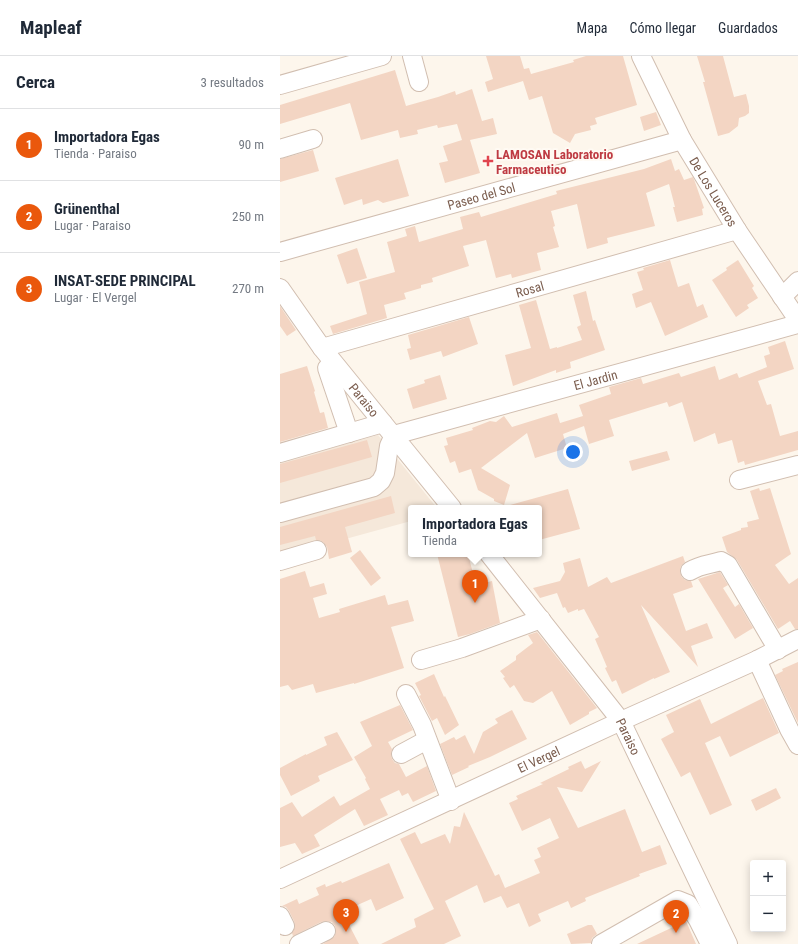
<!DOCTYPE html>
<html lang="es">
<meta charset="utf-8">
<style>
body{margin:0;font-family:"Roboto Condensed",sans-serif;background:#f6f6f7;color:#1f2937}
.controls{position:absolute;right:12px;bottom:12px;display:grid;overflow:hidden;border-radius:4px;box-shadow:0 2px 10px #0003}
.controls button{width:36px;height:36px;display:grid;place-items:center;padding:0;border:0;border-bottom:1px solid #e0e1e3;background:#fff;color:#1f2937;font:20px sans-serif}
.you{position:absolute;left:293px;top:396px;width:14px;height:14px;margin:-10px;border:3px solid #fff;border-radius:50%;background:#1a73e8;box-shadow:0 0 0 6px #1a73e833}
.badge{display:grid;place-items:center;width:26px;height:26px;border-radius:50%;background:#ea580c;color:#fff;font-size:13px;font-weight:700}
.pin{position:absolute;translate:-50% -33px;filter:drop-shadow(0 1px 2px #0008)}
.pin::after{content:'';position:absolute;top:21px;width:14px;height:12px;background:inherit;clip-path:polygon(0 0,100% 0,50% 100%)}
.popup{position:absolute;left:128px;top:449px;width:134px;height:52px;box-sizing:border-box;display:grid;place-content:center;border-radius:4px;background:#fff;filter:drop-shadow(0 1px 3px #0005);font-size:13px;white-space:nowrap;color:#747a83}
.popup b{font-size:15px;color:#1f2937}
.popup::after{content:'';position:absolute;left:50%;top:100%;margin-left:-8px;border:8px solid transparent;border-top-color:#fff}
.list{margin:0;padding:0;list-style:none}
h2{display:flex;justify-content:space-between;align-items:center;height:52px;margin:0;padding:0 16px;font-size:17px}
h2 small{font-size:13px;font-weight:400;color:#747a83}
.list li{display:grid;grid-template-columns:26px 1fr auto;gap:12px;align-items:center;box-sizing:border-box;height:72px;padding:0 16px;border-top:1px solid #e0e1e3}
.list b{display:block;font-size:15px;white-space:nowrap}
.list p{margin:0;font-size:13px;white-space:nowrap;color:#747a83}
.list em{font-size:13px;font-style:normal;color:#747a83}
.map{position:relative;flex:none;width:518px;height:888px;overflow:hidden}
header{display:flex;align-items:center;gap:24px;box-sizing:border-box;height:56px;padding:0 20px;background:#fff;border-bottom:1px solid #e0e1e3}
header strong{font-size:19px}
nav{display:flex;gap:22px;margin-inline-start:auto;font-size:14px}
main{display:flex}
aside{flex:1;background:#fff}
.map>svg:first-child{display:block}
.residential{fill:#f5e8da}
.building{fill:#f3d5c3}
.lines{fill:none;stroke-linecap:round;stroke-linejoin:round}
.minor-casing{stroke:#d1beb0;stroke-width:20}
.minor{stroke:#fff;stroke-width:18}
.health-dot{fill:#e0444e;stroke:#fffaf3;stroke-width:1.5}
.labels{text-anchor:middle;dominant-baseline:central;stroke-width:4;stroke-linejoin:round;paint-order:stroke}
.health-label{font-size:13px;font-weight:bold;fill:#be3a42;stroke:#fffaf3;text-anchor:start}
.street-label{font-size:13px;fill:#7a5c4d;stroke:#fffaf3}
</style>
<header>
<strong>Mapleaf</strong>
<nav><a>Mapa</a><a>Cómo llegar</a><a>Guardados</a></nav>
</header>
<main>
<aside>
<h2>Cerca<small>3 resultados</small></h2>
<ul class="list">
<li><span class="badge">1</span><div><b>Importadora Egas</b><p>Tienda · Paraiso</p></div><em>90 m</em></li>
<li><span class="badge">2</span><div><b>Grünenthal</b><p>Lugar · Paraiso</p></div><em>250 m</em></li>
<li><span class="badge">3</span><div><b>INSAT-SEDE PRINCIPAL</b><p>Lugar · El Vergel</p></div><em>270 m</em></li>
</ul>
</aside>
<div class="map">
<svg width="518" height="888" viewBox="0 0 518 888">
<rect width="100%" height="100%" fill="#fdf6ec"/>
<path class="residential" d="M98 379 157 452H131V465L0 501V406Z"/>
<path class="building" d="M206 0H240L244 13 249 12 251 18 294 6 293 4 306 0H343L357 49 315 62 317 68 310 70 311 74 295 78 290 87 273 77 262 40 249 44 243 25 208 36 205 26 213 23Z
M417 0H443L454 41 466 38 469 50V57L465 60 459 62 458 70 449 77 438 80 423 26H425Z
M115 14 126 50 158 41 175 35 176 39 192 33 202 65 213 62 217 78 190 84 200 117 165 127 159 107 168 105 163 90 182 84 177 68 158 72 157 69 137 74 138 78 120 82 118 74 81 84 70 47 0 68V49Z
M376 56 381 69 364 75 360 61Z
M33 94 39 115 0 126V103Z
M118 103 129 140 103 147 98 144 83 149 82 143 64 149 55 122Z
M391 103 395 115 399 113 404 124 413 121 415 126 424 152 422 153 423 159 397 166 393 151H395L389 128 366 137 375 170 327 182 328 187 307 193 297 148 271 155 275 170 273 171 279 191 257 197 261 214 232 222 231 218 216 222 206 184 183 190 189 210 152 222 153 226 141 229V232L124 237 126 243 104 249 107 262 53 278 50 270 87 258 79 226 115 216 107 186 127 180 125 173 135 170 139 186 183 173 180 161 199 156 201 161 277 138 276 135 364 113Z
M77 192 87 222 67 228 57 199Z
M390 204 398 231 409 227 417 251 423 248 428 261 385 280 371 246 356 252 352 238 363 234 357 216 364 214 363 212Z
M458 204 474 230 472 232 478 242 467 249 469 252 456 261 432 224 447 214 446 212Z
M306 235 313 265 315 264 325 294 290 306 291 312 276 317V314L233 330 225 299 251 292 239 249 256 244 270 293 277 291V292L302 284 297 271 301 269 293 239Z
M0 250 16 274 7 280 0 270Z
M189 261 198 288 163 301 161 295 130 304 127 293 131 292 128 279Z
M505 285 514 313 478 325 487 349 491 348 500 380 518 375V394L465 409 464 405 458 407 452 384 438 388 435 377 414 386 402 346 389 351 387 346 329 364 334 380 309 388 304 370 283 378 287 392 255 402 247 377 201 412 230 429 224 449 214 445V443L198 434 191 413 179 417 175 405 170 407 164 390 168 389 166 382 193 374 192 372 210 365 216 366 224 360 232 371 277 357 280 367 303 360 299 349 331 338 329 331 361 322 363 328 399 317 401 321 435 310 439 324 457 317 459 322 487 311 484 300 490 298 488 291Z
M27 310 35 335 34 336 40 357 44 356 48 372 0 386V318Z
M160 319 167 343 133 353 127 333 145 327 144 324Z
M87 384 92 401 0 427V408Z
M387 395 390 404 352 415 349 405Z
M479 432 480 435 490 432 511 498 495 509 509 528 518 522V573H515L510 565 498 573 457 504 447 496 442 481 461 474V472L468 471 467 466 479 463 470 435Z
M288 433 300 473 259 484V452H231L230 449Z
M111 440 115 457 65 471 72 496 49 503 47 491 44 487 40 484H36L35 480 0 489V471Z
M80 494 101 522 91 530 70 502Z
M157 498H188L196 529 212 525 220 567 190 578 178 581Z
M403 500 405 506 401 510 400 515 401 520 405 524 411 525 413 531 393 538 406 575 427 567 433 582 411 590 418 611 361 549 390 616 374 623V622L342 638 336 624 332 626 325 612 327 611 315 583 319 581 304 553 298 555V553L288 557 285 551 283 552 277 537 260 542 253 532 280 525 285 516 283 507 300 502 308 531 327 521 331 527Z
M25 515 30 531 44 527 47 538 33 542 39 562 60 556 59 553 105 539 108 549 128 544 134 565 111 571 124 612 74 628V627L36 637 33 628 12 634 8 629 0 631V523Z
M440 516 448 529 443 532 455 551 459 548 473 572 455 583 418 523Z
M257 576 317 652 309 656V658L290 669 272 635 253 647 244 645 234 629 230 632 223 622 225 621 220 615 236 604V600L253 587 248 579Z
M518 606V667L495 619 503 615 502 613Z
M154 618 164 641 165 640 179 669 165 679 157 662 152 665 139 640 141 639 135 627Z
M483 642 499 677 450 701 440 680 425 687 452 749 430 759 410 716 401 721 381 683 394 676 386 659 420 643 431 668Z
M120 649 133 674 108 686 112 693 111 698 112 703 115 707 119 708 126 721 147 710 156 735 133 746 128 737 122 740 119 734 100 743 108 759 84 770 75 753 34 779 40 790 22 798 15 787 0 791V752L12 746 22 761 54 740 60 750 90 733 85 723 86 722 74 701 92 690 80 666Z
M232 654 247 683 210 701 188 710 189 711 172 719 160 688 174 681 176 684 185 679 194 698 203 676 218 667 215 663Z
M57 676 73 704 38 720 40 725 11 740 0 719V712L26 698V699L47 689 44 681Z
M301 705 305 713 321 705 302 736 277 731 298 772 345 753 362 796 380 789 387 808 359 818 360 820 305 842 306 845 291 852 288 845 258 858 261 865 249 871 239 847 227 852 221 840 204 847 197 829 165 845 181 880 164 888H101L136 871 134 863 154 853 120 783 135 776 141 788 165 778 170 788 174 770 180 771 184 756 215 820 219 818 225 832 260 817 254 804 261 801 257 792 279 782 270 762 242 775 229 747 238 743 236 740 263 728 260 727 289 713 288 711Z
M496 732 501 742 476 755 471 744Z
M109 807 124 842 96 855 91 843 73 851 75 856 65 861 79 888H43L54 881 56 876 55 870 52 866 47 865 41 866 13 880 12 877 15 871 14 865 9 855 6 851 2 850 17 843 19 848 39 839 36 832 45 828 46 831 61 825 62 827Z
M406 865 416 888H357Z
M308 869H312L317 878 312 882 311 887 291 888 287 878Z"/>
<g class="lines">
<g class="minor-casing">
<g id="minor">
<path d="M132 0 139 26"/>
<path id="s1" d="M361 0 402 84 457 174 518 264"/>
<path d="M0 29 102 0"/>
<path d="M0 93 33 83"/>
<path id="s2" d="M0 196 402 84"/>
<path id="s3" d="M0 232 42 292 172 452"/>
<path d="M502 241 518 225"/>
<path id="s4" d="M42 292 457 174"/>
<path d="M47 312 69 377"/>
<path d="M0 397 103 367"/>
<path d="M459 424 518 409"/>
<path id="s5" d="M0 457 94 431 101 425 105 417 109 390 114 379 518 268"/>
<path id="s6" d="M209 498 341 665 448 888"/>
<path d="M0 505 37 494"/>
<path d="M410 515C422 508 429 509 441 505L448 509 498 594"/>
<path d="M141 604 182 592 261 563"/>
<path d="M477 604 509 673 518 689"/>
<path d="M126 638 142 669 171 745"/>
<path d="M121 698 147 684"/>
<path id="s7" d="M0 823 341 665 477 604 518 583"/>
<path d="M0 860 5 870"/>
<path d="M19 888 46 875"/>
<path d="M321 888 398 844 408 848 418 864 430 888"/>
</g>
</g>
<use href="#minor" class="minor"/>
</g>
<path class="health-dot" d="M206 99h4v4h4v4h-4v4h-4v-4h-4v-4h4z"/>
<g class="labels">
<g class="health-label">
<text x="216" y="98">LAMOSAN Laboratorio<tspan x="216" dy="15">Farmaceutico</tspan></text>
</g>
<g class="street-label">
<text stroke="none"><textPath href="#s1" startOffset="154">De Los Luceros</textPath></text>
<text stroke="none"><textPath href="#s2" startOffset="209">Paseo del Sol</textPath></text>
<text stroke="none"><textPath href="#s4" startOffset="216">Rosal</textPath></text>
<text stroke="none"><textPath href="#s5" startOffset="364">El Jardin</textPath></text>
<text stroke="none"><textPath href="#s3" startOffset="140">Paraiso</textPath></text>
<text stroke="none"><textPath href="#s6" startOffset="230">Paraiso</textPath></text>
<text stroke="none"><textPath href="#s7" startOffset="285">El Vergel</textPath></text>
</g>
</g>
</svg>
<div class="controls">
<button>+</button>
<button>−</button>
</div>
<div class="you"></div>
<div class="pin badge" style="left:195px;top:547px">1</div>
<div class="popup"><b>Importadora Egas</b>Tienda</div>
<div class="pin badge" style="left:396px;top:877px">2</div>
<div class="pin badge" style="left:66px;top:876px">3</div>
</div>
</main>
